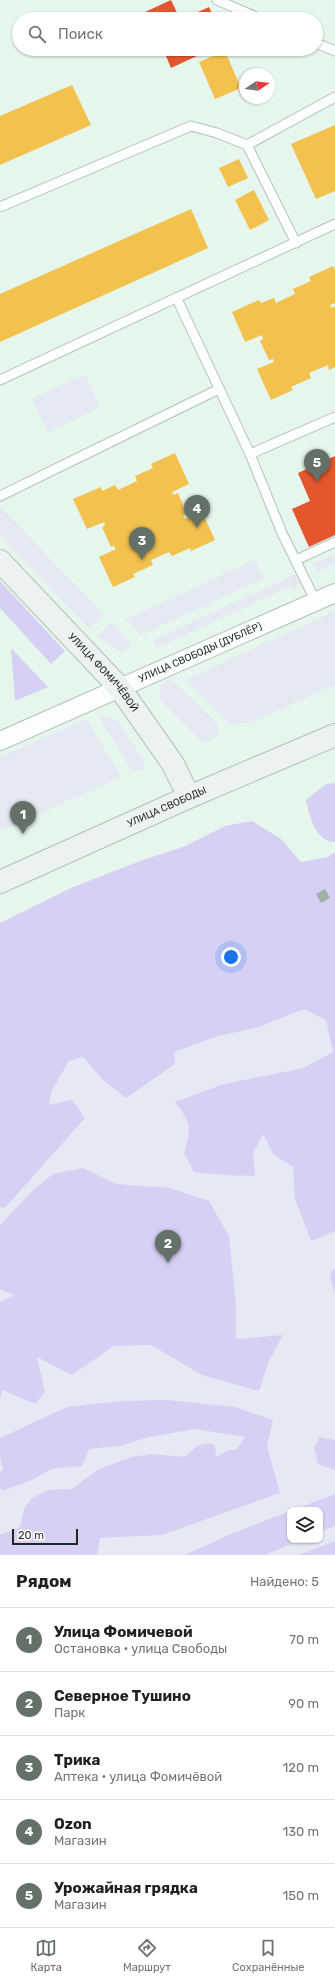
<!DOCTYPE html>
<html lang="ru">
<meta charset="utf-8">
<style>
body{margin:0;font-family:Rubik,sans-serif;background:#f2f2f2;color:#202124}
.controls{position:absolute;right:12px;bottom:12px;display:grid;overflow:hidden;border-radius:8px;box-shadow:0 1px 3px #0004}
.controls button{width:36px;height:36px;display:grid;place-items:center;padding:0;border:0;border-bottom:1px solid #e0e0e0;background:#fff;color:#202124;font:20px sans-serif}
.compass{position:absolute;left:239px;top:68px;width:36px;height:36px;border-radius:50%;background:#fff;box-shadow:0 1px 3px #0004;rotate:77deg}
.scale{position:absolute;left:12px;bottom:10px;width:66px;box-sizing:border-box;padding-left:4px;border:2px solid #1e2923;border-top:0;font-size:11px;line-height:14px;white-space:nowrap;color:#1e2923;-webkit-text-stroke:3px #fff;paint-order:stroke}
.you{position:absolute;left:231px;top:957px;width:14px;height:14px;margin:-10px;border:3px solid #fff;border-radius:50%;background:#1a73e8;box-shadow:0 0 0 6px #1a73e833}
.badge{display:grid;place-items:center;width:26px;height:26px;border-radius:50%;background:#647169;color:#fff;font-size:13px;font-weight:700}
.pin{position:absolute;translate:-50% -33px;filter:drop-shadow(0 1px 2px #0008)}
.pin::after{content:'';position:absolute;top:21px;width:14px;height:12px;background:inherit;clip-path:polygon(0 0,100% 0,50% 100%)}
.list{margin:0;padding:0;list-style:none}
h2{display:flex;justify-content:space-between;align-items:center;height:52px;margin:0;padding:0 16px;font-size:17px}
h2 small{font-size:13px;font-weight:400;color:#757577}
.list li{display:grid;grid-template-columns:26px 1fr auto;gap:12px;align-items:center;box-sizing:border-box;height:64px;padding:0 16px;border-top:1px solid #e0e0e0}
.list b{display:block;font-size:15px;white-space:nowrap}
.list p{margin:0;font-size:13px;white-space:nowrap;color:#757577}
.list em{font-size:13px;font-style:normal;color:#757577}
.icon{flex:none;width:22px;height:22px;fill:none;stroke:currentColor;stroke-width:2;stroke-linecap:round;stroke-linejoin:round}
.map{position:relative;flex:none;width:335px;height:1555px;overflow:hidden}
.search{position:absolute;background:#fff;box-shadow:0 1px 3px #0004;left:12px;right:12px;top:12px;height:44px;display:flex;align-items:center;gap:10px;box-sizing:border-box;padding:0 14px;border-radius:22px;color:#757577;font-size:15px}
.sheet{height:372px;background:#fff}
nav{display:flex;justify-content:space-around;align-items:center;box-sizing:border-box;height:56px;border-top:1px solid #e0e0e0;background:#fff;font-size:11px;color:#757577}
nav a{display:grid;justify-items:center;gap:2px}
nav .on{color:#647169}
.map>svg:first-child{display:block}
.green{fill:#e6e9f4;fill-rule:evenodd}
.forest{fill:#d6d1f4}
.homes{fill:#f2c14e}
.shops{fill:#e4572e}
.building{fill:#a2aea7}
.lines{fill:none;stroke-linecap:round;stroke-linejoin:round}
.lane-casing{stroke:#b5c1ba;stroke-width:11}
.street-casing{stroke:#b5c1ba;stroke-width:20}
.secondary-casing{stroke:#b5c1ba;stroke-width:24}
.lane{stroke:#fbfefc;stroke-width:9}
.street{stroke:#fbfefc;stroke-width:18}
.secondary{stroke:#ecf2ef;stroke-width:22}
.labels{text-anchor:middle;dominant-baseline:central;stroke-width:4;stroke-linejoin:round;paint-order:stroke}
.street-label{font-size:10px;fill:#1e2923;stroke:#fff}
</style>
<div class="map">
<svg width="335" height="1555" viewBox="0 0 335 1555">
<rect width="100%" height="100%" fill="#e5f6ec"/>
<path class="green" d="M85 374 100 407 48 432 32 399Z
M0 506 104 615 90 629 0 535Z
M335 554V564L317 572 313 564Z
M255 560 264 578 141 635 126 619Z
M296 574 299 582 293 591 291 586 157 648 153 640Z
M335 611V685L249 723 229 724 185 680Z
M111 623 132 645 122 653 97 636Z
M170 678 218 724 219 735 203 743 160 700 159 686Z
M100 715 117 720 142 757 145 768 138 771 131 770 102 722Z
M87 719 121 777 0 831V757Z
M335 872V1555H0V1016ZM290 1510H320V1540H290Z"/>
<path class="forest" d="M0 581 65 651 51 664 0 608Z
M11 648 48 687 15 701Z
M335 783V842C316 843 309 815 306 800L326 784Z
M252 821 281 839 301 862 328 857 335 852V1231L311 1241 295 1199 293 1167 273 1154 263 1134 253 1153 255 1176 224 1175 194 1172 184 1153C192 1127 191 1123 175 1102L224 1084 304 1068 333 1052 326 1020 304 1009 256 1028 218 1036 174 1052 175 1064 126 1098 103 1080 83 1057 69 1061 52 1090 49 1105 72 1100 85 1118 5 1208 0 1207V923L71 888 140 861 183 847 225 826Z
M83 1168 116 1184 170 1188 209 1201 229 1236 236 1304V1339L283 1335 269 1361 259 1391 202 1375 151 1345 114 1346 72 1375 37 1357 45 1392 35 1404 2 1390 0 1401V1302L14 1295 0 1289V1225L34 1189 53 1174Z
M335 1269V1293L330 1279 332 1270Z
M168 1400 235 1407 273 1420 267 1446 280 1493 162 1535 100 1538 97 1555H0V1535L20 1527 24 1509 32 1498 49 1490 72 1489 97 1470 131 1457 152 1454 185 1457C194 1448 201 1440 215 1445L216 1457 229 1450H236L245 1437 195 1429 149 1437 120 1446 89 1449 82 1466 52 1469 30 1481 2 1491 0 1488V1473L3 1468 0 1458V1438L67 1407 120 1401Z
M320 1437 335 1440V1470L318 1464 314 1447Z
M335 1494V1526L320 1532V1510H293Z
M290 1511V1540H301L265 1555H185L231 1534Z
M335 1541V1555H299Z"/>
<path class="homes" d="M225 51 241 88 215 99 199 62Z
M72 85 91 125 0 165V116Z
M335 125V191L316 199 291 144Z
M239 159 248 178 228 187 219 168Z
M254 190 269 220 250 230 235 200Z
M191 209 208 248 0 342V294Z
M333 266 335 270V303L330 305 332 308 335 306V367L329 370 328 365 309 373 311 378 291 387 293 390 271 400 257 369 274 362 273 359 269 360 260 341 263 339 262 335 245 342 232 312 259 300 261 303 274 298 276 303 295 294 293 289 311 281 309 277Z
M175 453 189 484 172 492 174 495 178 493 187 514 183 516 185 519 202 512 215 540 191 551 190 548 172 556 169 552 151 560 153 565 133 574 135 577 113 587 99 557 116 549 114 546 111 547 102 527 105 526 104 522 87 529 73 499 101 487 102 491 115 485 118 490 137 481 135 476 153 468 151 464Z"/>
<path class="shops" d="M171 0 180 19H149L145 12Z
M209 7 215 19H182Z
M163 49H212L171 68Z
M335 456V535L309 547 292 509 310 501 298 473Z"/>
<path class="building" d="M325 889 330 898 321 903 316 894Z"/>
<g class="lines">
<g class="lane-casing">
<path id="lane" d="M217 0 261 19
M316 43 335 51
M247 145 296 243
M0 207 191 126 217 133 247 145 335 97
M177 299 250 454 335 417
M0 380 335 224
M250 454 282 533 316 602
M0 496 219 389
M296 560 335 542"/>
</g>
<g class="street-casing">
<g id="street">
<path id="s1" d="M0 741 335 593"/>
</g>
</g>
<g class="secondary-casing">
<g id="secondary">
<path id="s2" d="M0 561 119 687 173 764 189 797"/>
<path id="s3" d="M0 882 189 797 335 735"/>
</g>
</g>
<use href="#lane" class="lane"/>
<use href="#street" class="street"/>
<use href="#secondary" class="secondary"/>
</g>
<g class="labels">
<g class="street-label">
<text stroke="none"><textPath href="#s1" startOffset="219">УЛИЦА СВОБОДЫ (ДУБЛЁР)</textPath></text>
<text stroke="none"><textPath href="#s2" startOffset="152">УЛИЦА ФОМИЧЁВОЙ</textPath></text>
<text stroke="none"><textPath href="#s3" startOffset="183">УЛИЦА СВОБОДЫ</textPath></text>
</g>
</g>
</svg>
<div class="controls">
<button><svg class="icon" aria-label="layers" viewBox="0 0 24 24"><path d="M12 4l9 5-9 5-9-5zM3 14l9 5 9-5"/></svg></button>
</div>
<svg class="compass" viewBox="-18 -18 36 36"><path d="M0-13l5 13h-10z" fill="#e53935"/><path d="M0 13l5-13h-10z" fill="#757577"/></svg>
<div class="scale">20 m</div>
<div class="you"></div>
<div class="pin badge" style="left:23px;top:834px">1</div>
<div class="pin badge" style="left:168px;top:1263px">2</div>
<div class="pin badge" style="left:142px;top:560px">3</div>
<div class="pin badge" style="left:197px;top:528px">4</div>
<div class="pin badge" style="left:317px;top:482px">5</div>
<div class="search"><svg class="icon" aria-label="search" viewBox="0 0 24 24"><circle cx="10" cy="10" r="6"/><path d="M15 15l6 6"/></svg>Поиск</div>
</div>
<section class="sheet">
<h2>Рядом<small>Найдено: 5</small></h2>
<ul class="list">
<li><span class="badge">1</span><div><b>Улица Фомичевой</b><p>Остановка · улица Свободы</p></div><em>70 m</em></li>
<li><span class="badge">2</span><div><b>Северное Тушино</b><p>Парк</p></div><em>90 m</em></li>
<li><span class="badge">3</span><div><b>Трика</b><p>Аптека · улица Фомичёвой</p></div><em>120 m</em></li>
<li><span class="badge">4</span><div><b>Ozon</b><p>Магазин</p></div><em>130 m</em></li>
<li><span class="badge">5</span><div><b>Урожайная грядка</b><p>Магазин</p></div><em>150 m</em></li>
</ul>
</section>
<nav>
<a class="on"><svg class="icon" aria-label="map" viewBox="0 0 24 24"><path d="M3 6l6-2 6 2 6-2v14l-6 2-6-2-6 2zM9 4v14M15 6v14"/></svg>Карта</a>
<a><svg class="icon" aria-label="directions" viewBox="0 0 24 24"><path d="M12 3l9 9-9 9-9-9zM9 14v-3h6M13 9l2 2-2 2"/></svg>Маршрут</a>
<a><svg class="icon" aria-label="saved" viewBox="0 0 24 24"><path d="M7 4h10v16l-5-4-5 4z"/></svg>Сохранённые</a>
</nav>
